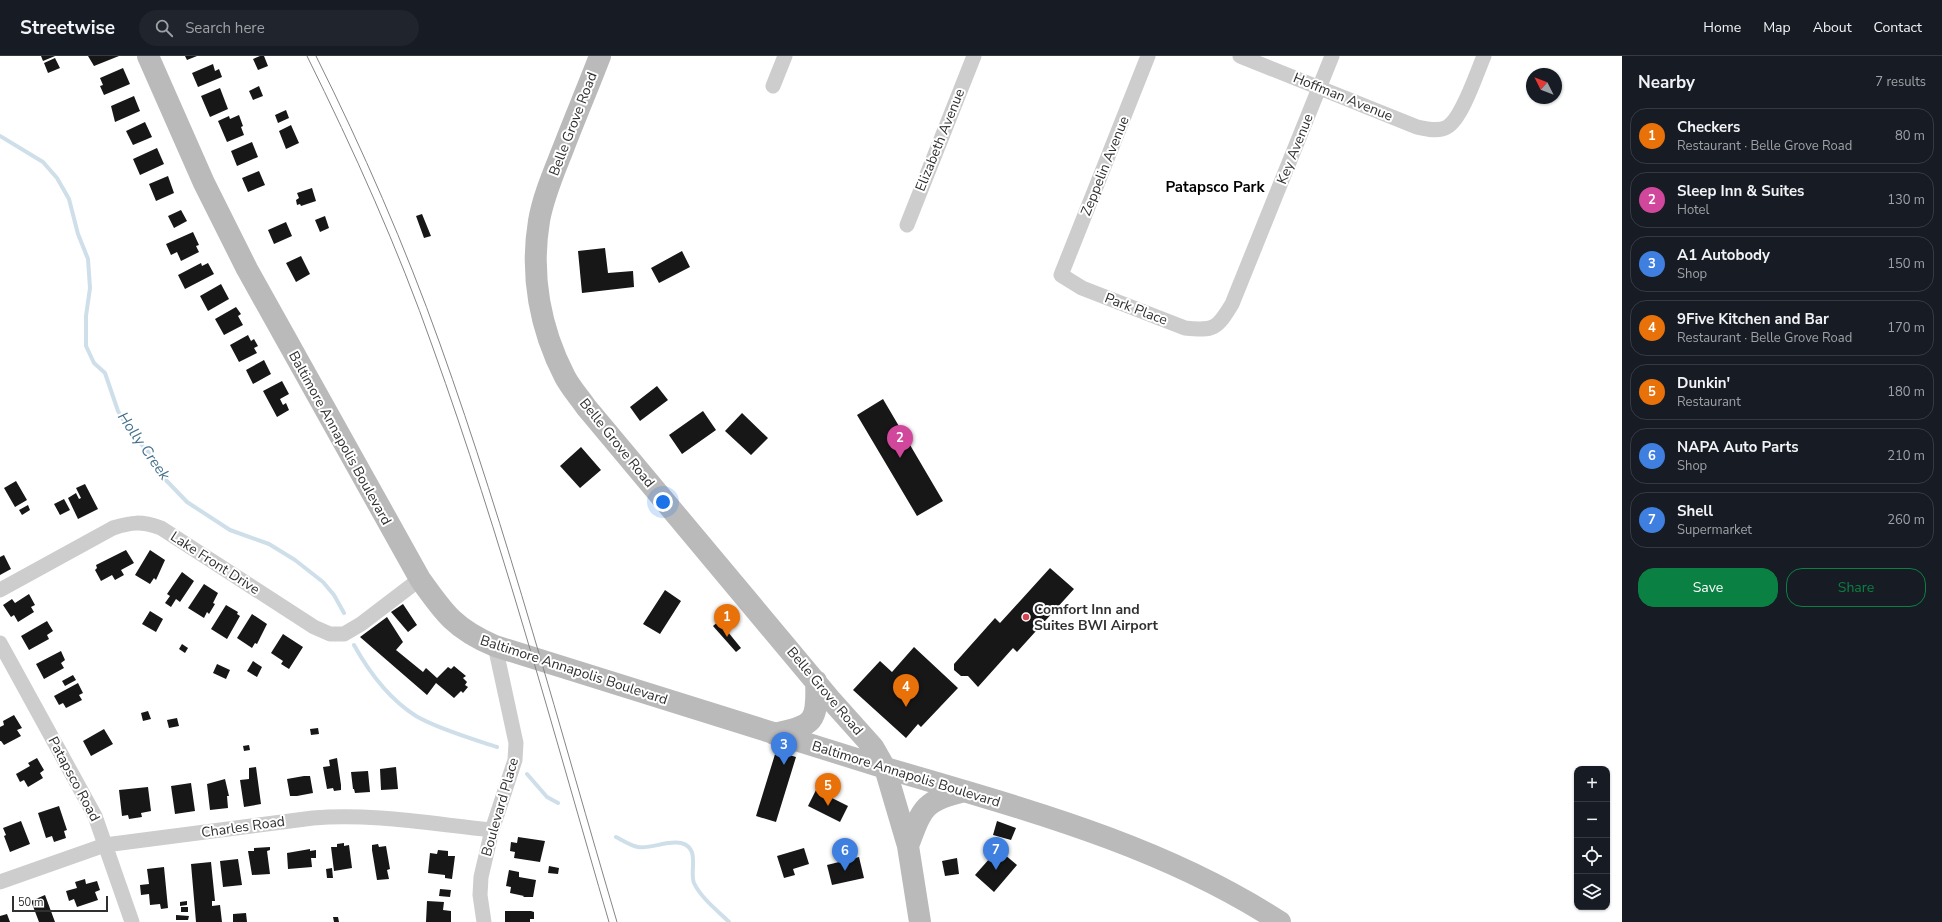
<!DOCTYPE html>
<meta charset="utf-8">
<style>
body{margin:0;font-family:"Nunito Sans",sans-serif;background:#20242c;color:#f1f3f6}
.controls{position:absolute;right:12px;bottom:12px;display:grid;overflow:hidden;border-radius:8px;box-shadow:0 1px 3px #0004}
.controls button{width:36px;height:36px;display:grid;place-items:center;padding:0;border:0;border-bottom:1px solid #363941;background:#171b24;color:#f1f3f6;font:20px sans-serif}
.compass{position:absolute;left:1526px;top:12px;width:36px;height:36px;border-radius:50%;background:#171b24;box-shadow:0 1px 3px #0004;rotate:312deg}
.scale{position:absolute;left:12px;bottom:10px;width:96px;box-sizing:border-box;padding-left:4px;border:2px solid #303030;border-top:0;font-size:11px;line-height:14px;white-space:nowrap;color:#303030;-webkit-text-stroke:3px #fff;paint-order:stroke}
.you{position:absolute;left:663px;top:446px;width:14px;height:14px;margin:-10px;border:3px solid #fff;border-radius:50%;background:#1a73e8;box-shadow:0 0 0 6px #1a73e833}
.badge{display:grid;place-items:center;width:26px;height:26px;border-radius:50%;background:#0b8043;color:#fff;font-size:13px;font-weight:700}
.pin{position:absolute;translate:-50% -33px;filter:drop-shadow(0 1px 2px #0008)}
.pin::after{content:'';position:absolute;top:21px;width:14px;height:12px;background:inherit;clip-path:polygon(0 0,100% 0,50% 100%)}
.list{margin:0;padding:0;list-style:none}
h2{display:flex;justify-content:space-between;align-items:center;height:52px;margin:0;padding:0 16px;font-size:17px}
h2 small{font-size:13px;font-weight:400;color:#9ea1a6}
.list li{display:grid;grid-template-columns:26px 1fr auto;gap:12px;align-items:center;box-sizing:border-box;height:56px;margin:0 8px 8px;padding:0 8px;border:1px solid #363941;border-radius:16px}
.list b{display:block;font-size:15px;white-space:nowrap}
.list p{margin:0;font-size:13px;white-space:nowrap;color:#9ea1a6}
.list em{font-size:13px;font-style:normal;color:#9ea1a6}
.actions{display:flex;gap:8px;padding:12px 16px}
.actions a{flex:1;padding:9px 0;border:1px solid #0b8043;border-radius:16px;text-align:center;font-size:14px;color:#0b8043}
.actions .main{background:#0b8043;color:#fff}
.icon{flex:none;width:22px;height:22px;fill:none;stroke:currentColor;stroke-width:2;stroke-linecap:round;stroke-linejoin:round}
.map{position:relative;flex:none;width:1622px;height:866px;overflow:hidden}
header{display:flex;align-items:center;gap:24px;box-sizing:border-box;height:56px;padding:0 20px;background:#171b24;border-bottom:1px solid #363941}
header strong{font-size:19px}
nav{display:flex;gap:22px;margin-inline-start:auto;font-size:14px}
.search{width:280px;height:36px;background:#20242c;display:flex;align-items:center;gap:10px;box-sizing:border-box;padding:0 14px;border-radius:22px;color:#9ea1a6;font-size:15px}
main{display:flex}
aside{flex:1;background:#171b24}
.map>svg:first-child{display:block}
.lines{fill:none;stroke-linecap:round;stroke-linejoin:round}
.stream{stroke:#cedfea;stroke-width:4}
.building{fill:#171717}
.street{stroke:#cdcdcd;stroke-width:15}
.secondary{stroke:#bababa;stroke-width:22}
.tram{stroke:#858585;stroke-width:1}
.poi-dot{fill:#d54550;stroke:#fff;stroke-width:1.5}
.labels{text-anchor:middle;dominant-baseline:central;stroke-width:4;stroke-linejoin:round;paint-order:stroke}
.street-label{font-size:14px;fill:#303030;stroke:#fff}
.poi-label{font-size:14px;font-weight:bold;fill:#303030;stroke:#fff;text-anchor:start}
.neighbourhood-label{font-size:15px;font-weight:bold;fill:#000;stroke:#fff}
.water-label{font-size:15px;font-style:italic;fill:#45718c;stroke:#fff}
</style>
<header>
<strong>Streetwise</strong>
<div class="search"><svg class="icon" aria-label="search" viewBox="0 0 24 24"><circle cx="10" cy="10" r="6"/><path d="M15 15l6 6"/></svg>Search here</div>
<nav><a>Home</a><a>Map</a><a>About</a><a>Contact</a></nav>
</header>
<main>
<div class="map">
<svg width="1622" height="866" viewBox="0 0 1622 866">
<rect width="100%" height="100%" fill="#fff"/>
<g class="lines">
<path class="stream" d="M0 80 43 106 57 122 69 143 78 178 88 203 90 232 86 260V290L94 307 105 317 118 355 131 377 150 398 163 421 187 446 230 474 269 488 295 504 323 526 334 539 344 557
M354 589C369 616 389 643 416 660 438 673 473 683 497 691
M527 718 547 741 558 747
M616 781C622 784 631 790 638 791 652 793 667 784 681 787 701 792 689 815 694 827 701 842 718 855 729 866"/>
</g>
<path class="building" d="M41 0H55L43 5Z
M88 0H119L94 10Z
M185 0H197L187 4Z
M260 0H264L268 10 258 14 253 3Z
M55 2 60 12 48 17 44 7Z
M213 8 215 15 219 13 222 21 198 31 192 17Z
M123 12 130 28 104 39 100 30 103 29 100 22Z
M259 30 263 40 253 44 249 35Z
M220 32 228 53 210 61 201 40Z
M134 40 140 55 115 66 111 50Z
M286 54 289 62 278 67 275 59Z
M239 59 243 70 241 71 244 79 227 86 218 65 229 60 230 63Z
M145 66 152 81 133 89 126 75Z
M291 69 299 87 286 93 279 75Z
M252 86 258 101 237 110 231 95Z
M157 92 164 108 140 119 133 103Z
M259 115 265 129 248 136 242 122Z
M168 120 174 137 156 145 149 128Z
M312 132 316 145 301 150 300 148 297 149 296 144 299 142 297 137Z
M181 154 187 165 174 172 168 160Z
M422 158 431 180 424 182 416 160Z
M325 160 329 172 320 176 315 164Z
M286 166 292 180 274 188 268 174Z
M193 176 199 189 196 190 199 196 181 205 177 196 171 199 166 188Z
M605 192 608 217 633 215 634 231 582 237 578 195Z
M682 195 690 211 659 227 651 212Z
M301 200 310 218 296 226 286 207Z
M201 207 202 210 208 207 214 218 185 233 178 219Z
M221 228 229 243 208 255 200 240Z
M236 251 241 258 238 260 243 269 224 279 215 263Z
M248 279 251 285 254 283 258 290 254 292 257 297 239 306 230 289Z
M264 304 271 318 253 328 246 314Z
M282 325 289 338 280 343 283 349 286 347 289 354 277 361 263 335Z
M657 330 668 344 640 365 630 351Z
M883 343 943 445 917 460 857 359Z
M703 355 716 374 682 398 669 379Z
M742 357 768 382 751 399 725 375Z
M581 391 601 414 580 432 560 410Z
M16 425 27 444 15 451 4 432Z
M85 428 98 453 78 463 68 442 76 437 79 443 81 442 76 432Z
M64 443 70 454 60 459 54 448Z
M28 449 30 454 22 459 19 454Z
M126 494 134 507 121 514 124 519 115 524 112 519 101 525 95 514 97 512 96 509Z
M150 494 165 504 156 524 154 522 150 528 135 519Z
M4 499 11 513 0 519V501Z
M1050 512 1074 533 1017 596 1013 592 978 631 968 620H961L954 614V608L995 562 1000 567Z
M182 516 194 525 180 546 176 543 171 551 165 547 170 540 167 538Z
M204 528 218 537 213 547 215 548 209 558 207 556 204 562 188 552Z
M665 534 681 545 660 578 643 568Z
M29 538 35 549 31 551 34 556 18 566 14 559 11 561 3 549 12 543 15 547Z
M403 548 417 569 408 576 391 556Z
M226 549 238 556 237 558 240 560 227 583 211 573Z
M150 555 163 563 156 576 142 568Z
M252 558 267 568 257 588 255 587 252 592 237 582Z
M387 561 403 586 396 594 423 616 426 612 437 622 448 611 451 613 454 610 466 620 463 622 467 626 465 629 468 631 463 637 461 635 454 642 436 627 427 639 360 581Z
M47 565 53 575 47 579 49 583 29 594 21 580Z
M719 565 741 592 736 596 713 570Z
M283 578 303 591 289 613 281 608 283 605 271 597Z
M182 588 188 592 185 597 179 593Z
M914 591 958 632 921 671 918 668 906 682 853 634 880 605 892 616Z
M61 595 65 604 61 607 64 612 44 623 36 608Z
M253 605 262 611 257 621 247 615Z
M217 608 230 614 226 623 213 617Z
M73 619 76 624 65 630 62 625Z
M78 627 83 637 79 639 82 644 66 652 63 647 59 649 54 640Z
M148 655 151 663 143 665 141 657Z
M14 659 22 672 17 674 21 680 4 689 1 685H0V671L4 669 3 665Z
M177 662 179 670 169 672 167 664Z
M318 672 319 678 311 679 310 673Z
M104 673 113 688 91 700 83 685Z
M249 689 250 694 244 695 243 690Z
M776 695 796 701 776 766 756 760Z
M37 702 44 714 40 717 43 722 28 731 24 724 20 726 16 718 30 710 28 707Z
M337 702 341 729V734L334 735 333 732 327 733 323 711 330 710 329 704Z
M256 711 261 748 244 751 240 724 249 723V712Z
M396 711 398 733 381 734 380 713Z
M368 715 370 736 355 737 354 733H353L351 716Z
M304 720H310L313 737 297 740H290L287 723Z
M225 723 229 740H227L228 752 210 754 207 728Z
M191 727 195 755 175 758 171 730Z
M148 731 151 755 141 757 142 761 129 763 128 759 122 760 119 734Z
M816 734 848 750 840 766 808 750Z
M59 750 67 774 64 775 66 782 54 786 52 780 46 782 38 757Z
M21 765 30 788 10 796 4 780 6 779 3 772Z
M997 765 1016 772 1011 784 993 779Z
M518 781 545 785 540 806 514 802 515 796 510 795 511 786 517 787Z
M344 787V790L349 789 352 812 334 815 331 791H337V788Z
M378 788 379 791 386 790 390 813 387 814 389 823 377 824 372 794V789Z
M270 791V794L267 795 270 818 252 819 248 795H254V792Z
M804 792 809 808 793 813 795 819 784 822 777 800Z
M310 793V795L316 794V802H311L312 811 288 813 287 797Z
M998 793 1017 809 994 836 975 819Z
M438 794 448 795V800H455L452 823 445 822V819L428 817 430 797 437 798Z
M859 801 864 822 832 829 827 809Z
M957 802 959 818 945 820 942 805Z
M238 803 242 829 223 831 220 805Z
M211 806 215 845H212V850L220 849 222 866H196L191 808Z
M549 810 559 812 558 818 548 817Z
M164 811 168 852 161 853 160 848 150 849 149 838 141 839 140 829 149 828 147 813Z
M332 812 333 822H327L326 813Z
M509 814 519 816V821L536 824 533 841H523L524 840 510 837 511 831 506 830Z
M85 823 86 828 97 825 100 834 95 836 98 844 77 851 74 843 69 845 66 835 77 832 75 826Z
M440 833 451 834 450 841 439 840Z
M45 839 55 866H39L31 845Z
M187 845V849L180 850V846Z
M427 845 444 846 443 854 451 855V866H426Z
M181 851H188V856H181Z
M505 855H531L534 856V863H530V866H505Z
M246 857 247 866H233V858Z
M7 858 10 866H0V860Z
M176 859 189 860 188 864H176Z
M333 861H338L339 866H334Z"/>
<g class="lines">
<path class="street" d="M1148 0 1061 219 1082 232 1185 272C1214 275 1217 273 1232 248L1332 0
M1240 0 1417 71C1426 73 1439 76 1447 71 1462 63 1477 16 1484 0
M773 30 785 0
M907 169 974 0
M0 534 113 472C132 466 141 465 161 472L314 571 330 578H344L361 568 420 523
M0 587 95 760 132 866
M0 826 105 789 313 762C372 757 432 768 492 774
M484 866 480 839 481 821 492 774 515 704 516 687 495 590"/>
<path class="secondary" d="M148 0 204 127 247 213 420 523C444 557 455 573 495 590 623 631 751 671 879 710 1017 751 1159 787 1280 866
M600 0C588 31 575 62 563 93 554 116 543 141 539 165 530 219 540 273 565 321 571 332 579 341 586 351L830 643 873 691 885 712 908 790 920 866
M774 678C814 669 818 667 816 625
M908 790C922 752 924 744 965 735"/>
<path class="tram" d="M307 0C354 95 398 192 433 292 501 481 553 674 609 866
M316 0C363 94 405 190 440 288 508 478 560 673 617 866"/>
</g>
<circle class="poi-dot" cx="1026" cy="561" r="4"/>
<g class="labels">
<g class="street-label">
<text transform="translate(1343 41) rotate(22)">Hoffman Avenue</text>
<text transform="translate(573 68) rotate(-69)">Belle Grove Road</text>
<text transform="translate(940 84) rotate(-68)">Elizabeth Avenue</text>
<text transform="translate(1295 93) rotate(-68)">Key Avenue</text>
<text transform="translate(1105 110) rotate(-68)">Zeppelin Avenue</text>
<text transform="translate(1136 253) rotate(21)">Park Place</text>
<text transform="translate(340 382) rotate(61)">Baltimore Annapolis Boulevard</text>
<text transform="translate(617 387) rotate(51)">Belle Grove Road</text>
<text transform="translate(215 507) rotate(33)">Lake Front Drive</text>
<text transform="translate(574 614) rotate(18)">Baltimore Annapolis Boulevard</text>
<text transform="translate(825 635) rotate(50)">Belle Grove Road</text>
<text transform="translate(906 718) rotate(17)">Baltimore Annapolis Boulevard</text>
<text transform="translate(74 723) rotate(62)">Patapsco Road</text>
<text transform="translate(500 751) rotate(-74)">Boulevard Place</text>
<text transform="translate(243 771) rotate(-8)">Charles Road</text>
</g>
<g class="poi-label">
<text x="1034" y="553">Comfort Inn and<tspan x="1034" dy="16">Suites BWI Airport</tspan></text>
</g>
<g class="neighbourhood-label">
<text x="1215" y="131">Patapsco Park</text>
</g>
<g class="water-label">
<text transform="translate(144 390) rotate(55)">Holly Creek</text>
</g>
</g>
</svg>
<div class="controls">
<button>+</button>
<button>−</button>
<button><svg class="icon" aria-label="locate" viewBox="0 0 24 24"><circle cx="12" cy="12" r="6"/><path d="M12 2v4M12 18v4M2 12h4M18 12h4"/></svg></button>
<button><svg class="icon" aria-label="layers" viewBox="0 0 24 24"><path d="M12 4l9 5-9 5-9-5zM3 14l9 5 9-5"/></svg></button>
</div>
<svg class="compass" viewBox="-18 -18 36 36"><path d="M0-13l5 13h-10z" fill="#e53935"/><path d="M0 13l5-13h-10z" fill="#9ea1a6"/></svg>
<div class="scale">50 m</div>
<div class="you"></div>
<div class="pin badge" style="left:727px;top:581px;background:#e8710a">1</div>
<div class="pin badge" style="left:900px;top:402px;background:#d1479c">2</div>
<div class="pin badge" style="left:784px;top:709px;background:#3f7fe0">3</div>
<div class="pin badge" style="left:906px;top:651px;background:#e8710a">4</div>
<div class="pin badge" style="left:828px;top:750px;background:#e8710a">5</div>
<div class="pin badge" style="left:845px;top:815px;background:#3f7fe0">6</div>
<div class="pin badge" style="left:996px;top:814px;background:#3f7fe0">7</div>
</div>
<aside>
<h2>Nearby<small>7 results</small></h2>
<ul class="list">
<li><span class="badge" style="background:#e8710a">1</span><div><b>Checkers</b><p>Restaurant · Belle Grove Road</p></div><em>80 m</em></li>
<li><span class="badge" style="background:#d1479c">2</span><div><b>Sleep Inn &amp; Suites</b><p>Hotel</p></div><em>130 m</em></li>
<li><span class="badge" style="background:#3f7fe0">3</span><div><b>A1 Autobody</b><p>Shop</p></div><em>150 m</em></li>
<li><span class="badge" style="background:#e8710a">4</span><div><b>9Five Kitchen and Bar</b><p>Restaurant · Belle Grove Road</p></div><em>170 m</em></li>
<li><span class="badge" style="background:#e8710a">5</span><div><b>Dunkin'</b><p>Restaurant</p></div><em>180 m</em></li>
<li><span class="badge" style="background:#3f7fe0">6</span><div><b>NAPA Auto Parts</b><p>Shop</p></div><em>210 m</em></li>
<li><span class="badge" style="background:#3f7fe0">7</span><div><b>Shell</b><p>Supermarket</p></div><em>260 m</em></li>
</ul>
<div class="actions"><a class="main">Save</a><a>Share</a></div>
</aside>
</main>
